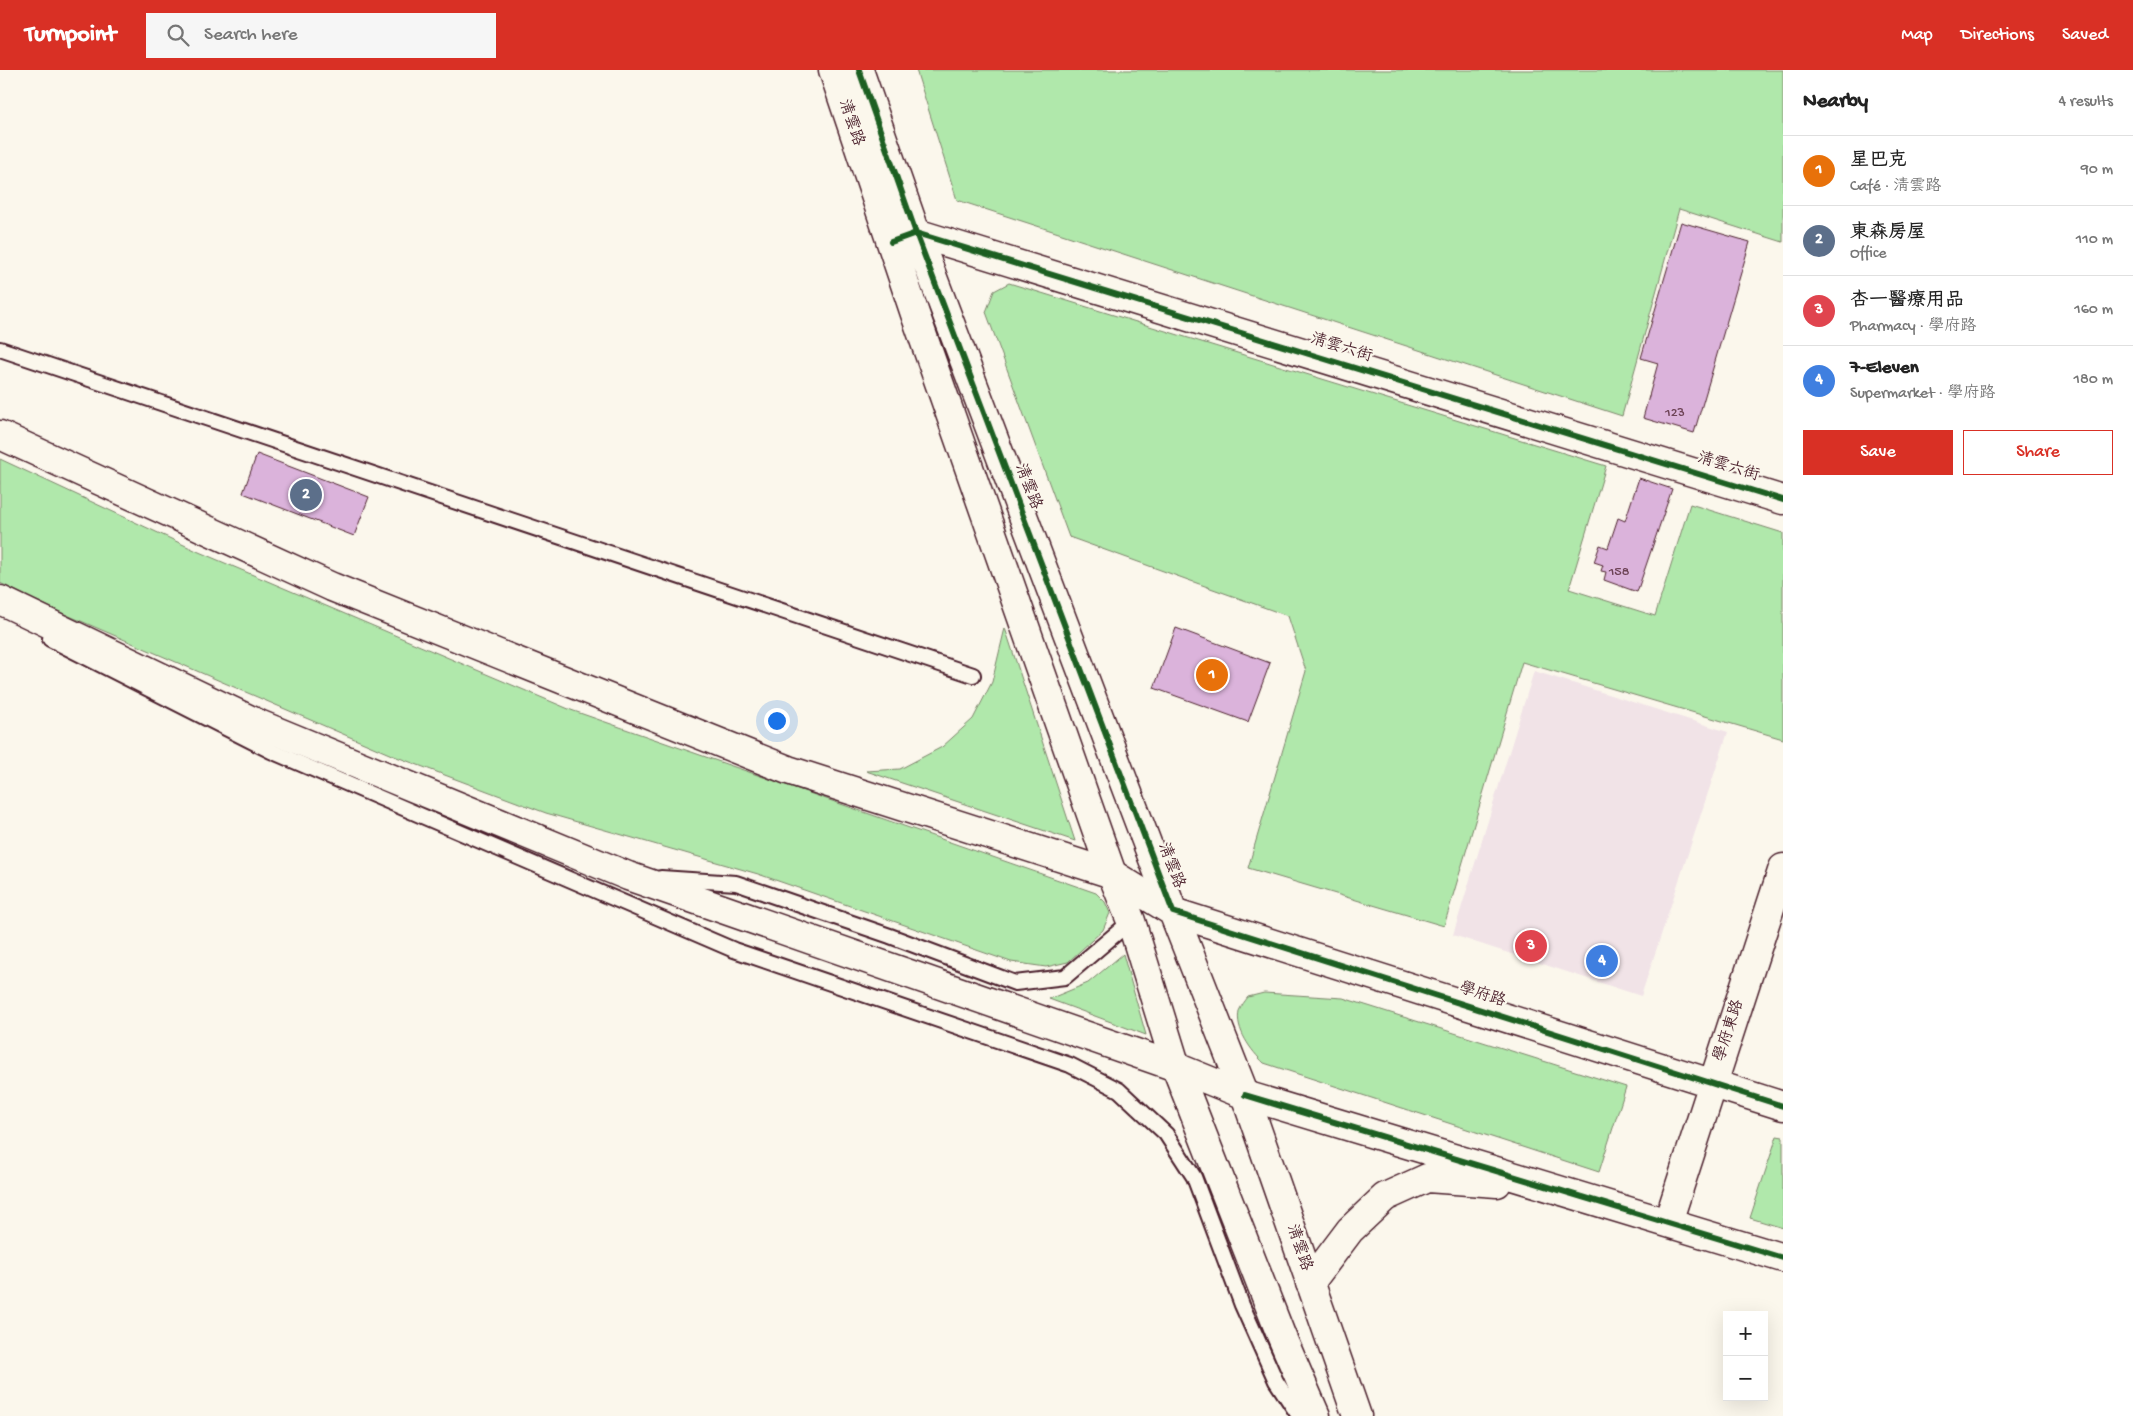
<!DOCTYPE html>
<meta charset="utf-8">
<style>
body{margin:0;font-family:"Gochi Hand","LXGW WenKai TC",sans-serif;background:#f6f6f6;color:#222}
.controls{position:absolute;right:15px;bottom:15px;display:grid;overflow:hidden;border-radius:0px;box-shadow:0 5px 20px #0002}
.controls button{width:45px;height:45px;display:grid;place-items:center;padding:0;border:0;border-bottom:1px solid #e0e0e0;background:#fff;color:#222;font:25px sans-serif}
.you{position:absolute;left:776px;top:650px;width:18px;height:18px;margin:-12px;border:4px solid #fff;border-radius:50%;background:#1a73e8;box-shadow:0 0 0 8px #1a73e833}
.badge{display:grid;place-items:center;width:32px;height:32px;border-radius:50%;background:#d93025;color:#fff;font-size:16px;font-weight:700}
.pin{position:absolute;translate:-50% -50%;border:2px solid #fff;box-shadow:0 1px 5px #0006}
.list{margin:0;padding:0;list-style:none}
h2{display:flex;justify-content:space-between;align-items:center;height:65px;margin:0;padding:0 20px;font-size:21px}
h2 small{font-size:16px;font-weight:400;color:#767676}
.list li{display:grid;grid-template-columns:32px 1fr auto;gap:15px;align-items:center;box-sizing:border-box;height:70px;padding:0 20px;border-top:1px solid #e0e0e0}
.list b{display:block;font-size:19px;white-space:nowrap}
.list p{margin:0;font-size:16px;white-space:nowrap;color:#767676}
.list em{font-size:16px;font-style:normal;color:#767676}
.actions{display:flex;gap:10px;padding:15px 20px}
.actions a{flex:1;padding:11px 0;border:1px solid #d93025;border-radius:0px;text-align:center;font-size:18px;color:#d93025}
.actions .main{background:#d93025;color:#fff}
.icon{flex:none;width:28px;height:28px;fill:none;stroke:currentColor;stroke-width:2;stroke-linecap:round;stroke-linejoin:round}
.map{position:relative;flex:none;width:1783px;height:1346px;overflow:hidden}
header{display:flex;align-items:center;gap:30px;box-sizing:border-box;height:70px;padding:0 25px;background:#d93025;color:#fff}
header strong{font-size:24px}
nav{display:flex;gap:28px;margin-inline-start:auto;font-size:18px}
.search{width:350px;height:45px;background:#f6f6f6;display:flex;align-items:center;gap:12px;box-sizing:border-box;padding:0 18px;border-radius:0px;color:#767676;font-size:19px}
main{display:flex}
aside{flex:1;background:#fff}
.map>svg:first-child{display:block}
.built{fill:#f1e3e7}
.green{fill:#b0e8ab;stroke:#7d846b}
.building{fill:#dbb3db;stroke:#4a1f2b}
.lines{fill:none;stroke-linecap:round;stroke-linejoin:round}
.service-casing{stroke:#4a1f2b;stroke-width:18}
.minor-casing{stroke:#4a1f2b;stroke-width:31}
.tertiary-casing{stroke:#4a1f2b;stroke-width:31}
.secondary-casing{stroke:#4a1f2b;stroke-width:31}
.service{stroke:#fbf7ec;stroke-width:14}
.minor{stroke:#fbf7ec;stroke-width:28}
.tertiary{stroke:#fbf7ec;stroke-width:28}
.secondary{stroke:#fbf7ec;stroke-width:28}
.cycleway-casing{stroke:#fbf7ec;stroke-width:9}
.cycleway{stroke:#1b5e20;stroke-width:6}
.labels{text-anchor:middle;dominant-baseline:central;stroke-width:4.5;stroke-linejoin:round;paint-order:stroke}
.number-label{font-size:14px;fill:#6e4457}
.street-label{font-size:16px;fill:#4a1f2b;stroke:#fbf7ec}
</style>
<header>
<strong>Turnpoint</strong>
<div class="search"><svg class="icon" aria-label="search" viewBox="0 0 24 24"><circle cx="10" cy="10" r="6"/><path d="M15 15l6 6"/></svg>Search here</div>
<nav><a>Map</a><a>Directions</a><a>Saved</a></nav>
</header>
<main>
<div class="map">
<svg width="1783" height="1346" viewBox="0 0 1783 1346">
<rect width="100%" height="100%" fill="#fbf7ec"/>
<filter id="ink" filterUnits="userSpaceOnUse"><feTurbulence type="fractalNoise" baseFrequency=".02" numOctaves="2"/><feDisplacementMap in="SourceGraphic" scale="10" xChannelSelector="R" yChannelSelector="G"/><feConvolveMatrix kernelMatrix="1 2 1 2 8 2 1 2 1" color-interpolation-filters="sRGB"/></filter>
<g filter="url(#ink)">
<path class="built" d="M1534 601 1728 662 1641 926 1453 865Z"/>
<path class="green" d="M916 0H1783V172L1679 139 1622 346 957 130Z
M1009 213 1606 396 1569 519 1655 546 1690 434 1783 463V669L1522 592 1444 856 1248 798 1306 601 1288 546 1069 467 986 242 994 221Z
M0 389 199 482 571 640 1096 823 1105 832 1110 843 1103 860 1068 892 1046 897 1011 892 758 804 546 743 394 686 60 542 0 513Z
M1005 558 1075 771 866 701 900 699 942 677 973 649 992 612Z
M1123 884 1146 965 1049 929 1088 913Z
M1264 923 1343 928 1626 1017 1599 1102 1264 993C1251 981 1235 959 1239 941 1241 936 1245 931 1248 927Z
M1777 1066 1783 1067V1158L1750 1148Z"/>
<path class="building" d="M1681 152 1750 172 1694 363 1643 348 1658 293 1641 288Z
M257 384 369 427 354 466 243 423Z
M1639 408 1672 419 1637 522 1604 510 1606 502 1601 501 1603 495 1594 492 1600 475 1608 478 1618 448 1625 451Z
M1176 558 1270 593 1248 652 1154 618Z"/>
<g class="lines">
<g class="service-casing">
<path id="service" d="M0 279 973 605
M50 569 271 681 734 880 1070 995 1119 1020 1166 1064 1194 1107 1242 1235 1276 1311 1299 1346
M661 808 736 813 890 866 1015 913 1065 907 1131 851"/>
</g>
<g class="minor-casing">
<path id="minor" d="M898 169 916 163 1783 430"/>
</g>
<g class="tertiary-casing">
<path id="tertiary" d="M833 0 915 244 1112 804
M859 0 916 163 1173 842 1783 1036
M1245 1025 1783 1188
M1668 1152 1783 798
M1310 1213 1350 1160 1385 1127 1427 1108 1497 1113"/>
</g>
<g class="secondary-casing">
<path id="secondary" d="M0 365 332 517 788 700 1112 804 1173 842 1245 1025 1357 1346
M0 530 259 654 628 806 1176 997 1245 1025
M1112 804 1131 851 1176 997 1281 1265 1316 1346"/>
</g>
<use href="#service" class="service"/>
<use href="#minor" class="minor"/>
<use href="#tertiary" class="tertiary"/>
<use href="#secondary" class="secondary"/>
<g class="cycleway-casing">
<path id="cycleway" d="M859 0 916 163 1173 842 1783 1036
M891 172 916 163 1783 430
M1245 1025 1783 1188"/>
</g>
<use href="#cycleway" class="cycleway"/>
</g>
</g>
<g class="labels">
<g class="number-label">
<text x="1675" y="343">123</text>
<text x="1619" y="502">158</text>
</g>
<g class="street-label">
<text transform="translate(850 53) rotate(71)">清雲路</text>
<text transform="translate(1341 279) rotate(17)">清雲六街</text>
<text transform="translate(1728 398) rotate(17)">清雲六街</text>
<text transform="translate(1027 417) rotate(69)">清雲路</text>
<text transform="translate(1170 796) rotate(69)">清雲路</text>
<text transform="translate(1482 926) rotate(18)">學府路</text>
<text transform="translate(1730 961) rotate(-72)">學府東路</text>
<text transform="translate(1298 1178) rotate(71)">清雲路</text>
</g>
</g>
</svg>
<div class="controls">
<button>+</button>
<button>−</button>
</div>
<div class="you"></div>
<div class="pin badge" style="left:1212px;top:605px;background:#e8710a">1</div>
<div class="pin badge" style="left:306px;top:425px;background:#5c6f8a">2</div>
<div class="pin badge" style="left:1531px;top:876px;background:#e0444e">3</div>
<div class="pin badge" style="left:1602px;top:891px;background:#3f7fe0">4</div>
</div>
<aside>
<h2>Nearby<small>4 results</small></h2>
<ul class="list">
<li><span class="badge" style="background:#e8710a">1</span><div><b>星巴克</b><p>Café · 清雲路</p></div><em>90 m</em></li>
<li><span class="badge" style="background:#5c6f8a">2</span><div><b>東森房屋</b><p>Office</p></div><em>110 m</em></li>
<li><span class="badge" style="background:#e0444e">3</span><div><b>杏一醫療用品</b><p>Pharmacy · 學府路</p></div><em>160 m</em></li>
<li><span class="badge" style="background:#3f7fe0">4</span><div><b>7-Eleven</b><p>Supermarket · 學府路</p></div><em>180 m</em></li>
</ul>
<div class="actions"><a class="main">Save</a><a>Share</a></div>
</aside>
</main>
